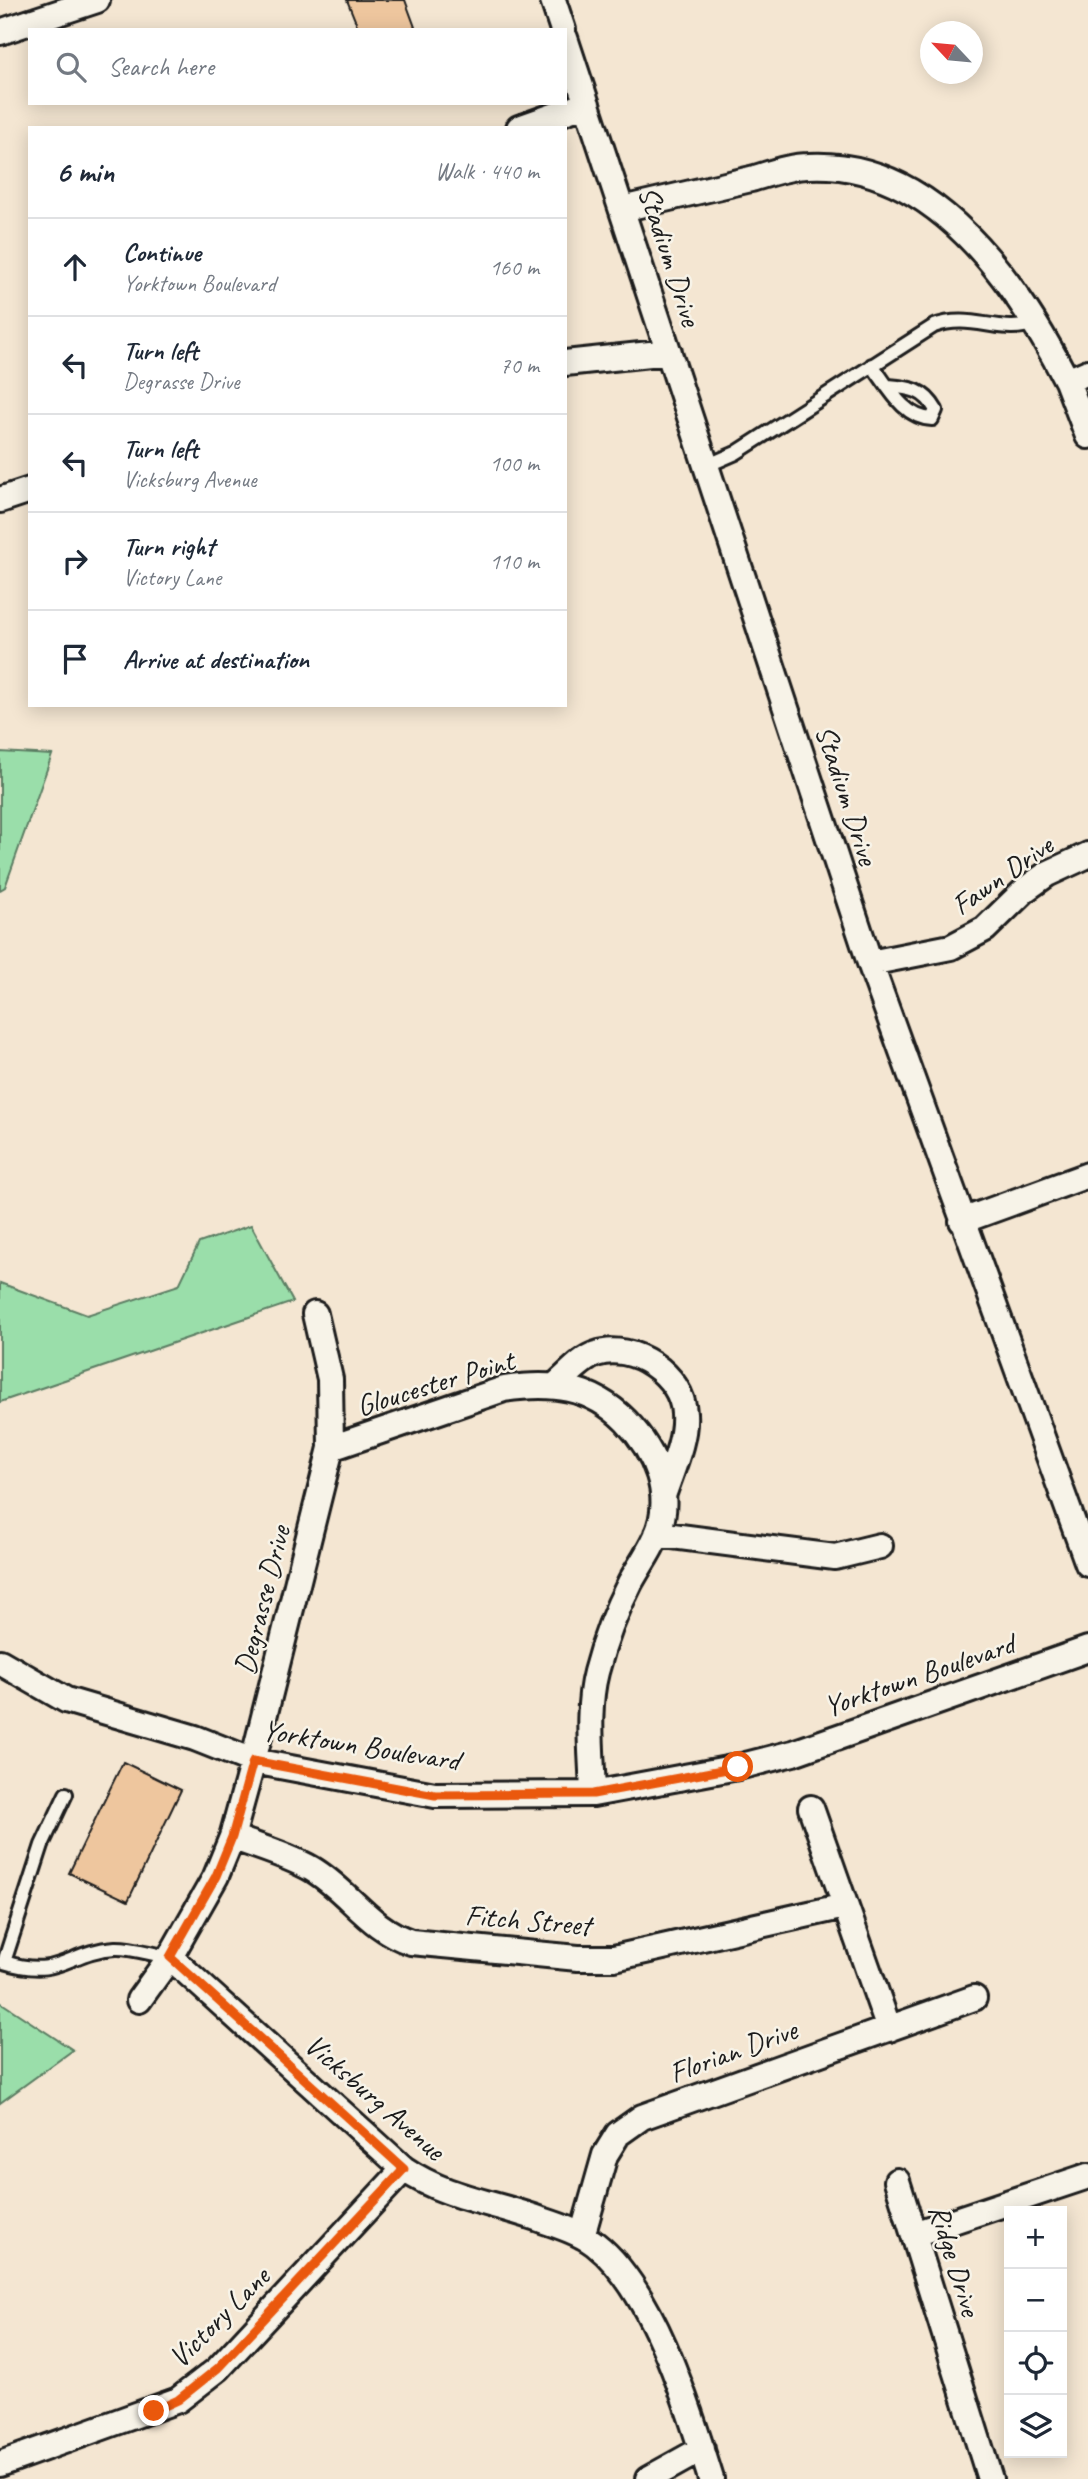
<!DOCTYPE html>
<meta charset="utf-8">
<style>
body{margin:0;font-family:Caveat,sans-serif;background:#f6f6f7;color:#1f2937}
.controls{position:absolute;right:21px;bottom:21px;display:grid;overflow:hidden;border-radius:0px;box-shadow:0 4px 18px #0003}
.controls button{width:63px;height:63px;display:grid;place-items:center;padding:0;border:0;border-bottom:2px solid #e0e1e3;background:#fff;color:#1f2937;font:35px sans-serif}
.compass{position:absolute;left:920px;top:21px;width:63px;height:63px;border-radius:50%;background:#fff;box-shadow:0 4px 18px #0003;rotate:296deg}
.stop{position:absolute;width:21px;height:21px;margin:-16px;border:5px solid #ea580c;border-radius:50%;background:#fff}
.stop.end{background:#ea580c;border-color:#fff;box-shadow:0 2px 7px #0008}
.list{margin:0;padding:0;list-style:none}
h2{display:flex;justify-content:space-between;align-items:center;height:91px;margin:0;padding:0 28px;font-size:30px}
h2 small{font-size:23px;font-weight:400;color:#747a83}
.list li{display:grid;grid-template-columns:46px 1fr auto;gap:21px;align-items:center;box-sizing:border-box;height:98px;padding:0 28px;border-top:2px solid #e0e1e3}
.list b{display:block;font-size:26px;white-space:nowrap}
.list p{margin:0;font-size:23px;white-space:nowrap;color:#747a83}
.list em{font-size:23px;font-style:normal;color:#747a83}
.icon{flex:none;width:38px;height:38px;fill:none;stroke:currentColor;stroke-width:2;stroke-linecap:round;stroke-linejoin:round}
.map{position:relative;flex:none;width:1088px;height:2479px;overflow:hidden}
.search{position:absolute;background:#fff;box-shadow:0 4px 18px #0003;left:28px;top:28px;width:539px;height:77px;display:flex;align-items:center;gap:18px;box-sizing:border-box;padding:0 24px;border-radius:0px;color:#747a83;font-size:26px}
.panel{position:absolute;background:#fff;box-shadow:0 4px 18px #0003;left:28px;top:126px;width:539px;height:581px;border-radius:0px}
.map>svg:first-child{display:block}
.green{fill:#9adeaa;stroke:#5b7d63;stroke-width:2}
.building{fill:#eec69e;stroke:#1c1c1c;stroke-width:2}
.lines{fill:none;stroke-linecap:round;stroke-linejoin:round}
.lane-casing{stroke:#1c1c1c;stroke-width:18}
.street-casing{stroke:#1c1c1c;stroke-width:30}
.lane{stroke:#f7f3e8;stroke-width:12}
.street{stroke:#f7f3e8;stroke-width:24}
.route{stroke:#ea580c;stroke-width:9}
.labels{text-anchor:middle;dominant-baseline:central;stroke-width:5;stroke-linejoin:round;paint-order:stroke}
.street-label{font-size:30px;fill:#1c1c1c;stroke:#f7f3e8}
</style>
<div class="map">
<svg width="1088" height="2479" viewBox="0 0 1088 2479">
<rect width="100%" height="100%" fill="#f4e6d2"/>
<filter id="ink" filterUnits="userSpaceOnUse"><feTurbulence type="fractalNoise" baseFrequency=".0143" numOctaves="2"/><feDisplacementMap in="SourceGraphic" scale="14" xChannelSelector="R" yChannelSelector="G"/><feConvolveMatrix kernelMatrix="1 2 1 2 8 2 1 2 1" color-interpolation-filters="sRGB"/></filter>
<g filter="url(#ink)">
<path class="green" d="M0 752 52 755 5 887 0 890Z
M251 1225 293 1302 0 1402V1283L87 1315 179 1285 199 1243Z
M0 2002 73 2050 0 2103Z"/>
<path class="building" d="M347 0H405L416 30H359Z
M123 1762 181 1790 128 1901 69 1873Z"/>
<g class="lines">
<g class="lane-casing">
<path id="lane" d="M872 365C888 386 903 418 932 419L936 410C924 389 911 388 888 386
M706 466 736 453 934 326C971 312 1002 336 1035 323
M66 1794 42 1845 4 1962C62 1980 67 1951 115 1948 132 1947 153 1955 170 1957"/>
</g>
<g class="street-casing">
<path id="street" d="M553 0 563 30
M0 32 97 0
M565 38 870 963 1088 1564
M519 128 587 104
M622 209C665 199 708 189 751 179 769 174 790 166 808 166 933 159 1017 283 1067 381L1088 372
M565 363 669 352
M1067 381 1088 436
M0 500 30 490
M870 963 951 947 985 929 1026 889 1047 874 1088 855
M962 1221 1088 1175
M557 1384C569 1374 581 1359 596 1354 632 1341 683 1375 684 1414 686 1439 672 1469 664 1493
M331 1448 504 1389C551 1382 590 1385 626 1421 655 1451 675 1495 656 1537 649 1553 638 1568 630 1583 615 1612 604 1641 596 1672 586 1710 592 1755 593 1794
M657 1534 835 1557 880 1546
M0 1662 66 1700 195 1738 253 1761 435 1795 593 1794 738 1767 793 1753 1088 1649
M811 1808 889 2029
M232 1837C258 1847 288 1855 312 1869 349 1891 369 1929 411 1942L578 1958H614L845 1906
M170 1957 404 2169C448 2199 494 2202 542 2220 560 2226 581 2233 595 2244 654 2290 689 2409 711 2479
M139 2000 170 1957 216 1876 232 1837 253 1761 331 1448 330 1379 315 1314
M897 2181 990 2479
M914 2234 1088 2176
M582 2236 605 2155 618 2134 642 2117 974 1998
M0 2464 178 2400 218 2369 404 2169
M648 2479 702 2449"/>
</g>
<use href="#lane" class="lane"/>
<use href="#street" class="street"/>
</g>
</g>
<g class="lines" filter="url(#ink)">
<path class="route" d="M154 2411 178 2400 218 2368 404 2169 170 1957 216 1876 232 1837 253 1761 435 1795 593 1794 738 1767"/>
</g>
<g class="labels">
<g class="street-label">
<text transform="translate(670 256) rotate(72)">Stadium Drive</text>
<text transform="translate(847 795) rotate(72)">Stadium Drive</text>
<text transform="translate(1002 875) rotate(-35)">Fawn Drive</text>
<text transform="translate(435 1383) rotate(-17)">Gloucester Point</text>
<text transform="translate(262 1600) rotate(-76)">Degrasse Drive</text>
<text transform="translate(919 1675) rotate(-19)">Yorktown Boulevard</text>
<text transform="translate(361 1745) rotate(9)">Yorktown Boulevard</text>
<text transform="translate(528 1920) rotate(5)">Fitch Street</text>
<text transform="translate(733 2051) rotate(-20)">Florian Drive</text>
<text transform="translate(375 2097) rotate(41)">Vicksburg Avenue</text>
<text transform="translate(955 2260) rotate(73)">Ridge Drive</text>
<text transform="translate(219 2317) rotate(-45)">Victory Lane</text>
</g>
</g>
</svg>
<div class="controls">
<button>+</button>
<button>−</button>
<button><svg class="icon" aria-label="locate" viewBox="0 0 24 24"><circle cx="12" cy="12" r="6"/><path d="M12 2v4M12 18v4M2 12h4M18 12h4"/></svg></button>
<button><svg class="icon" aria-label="layers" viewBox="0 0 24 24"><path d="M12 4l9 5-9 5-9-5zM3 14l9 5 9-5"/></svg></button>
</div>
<svg class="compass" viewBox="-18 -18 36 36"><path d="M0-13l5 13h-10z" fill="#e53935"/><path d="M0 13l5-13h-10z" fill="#747a83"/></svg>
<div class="stop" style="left:738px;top:1767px"></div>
<div class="stop end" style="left:154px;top:2411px"></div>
<div class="search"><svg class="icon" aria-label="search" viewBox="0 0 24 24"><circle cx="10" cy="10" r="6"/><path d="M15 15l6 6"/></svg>Search here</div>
<section class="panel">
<h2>6 min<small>Walk · 440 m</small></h2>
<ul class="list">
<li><svg class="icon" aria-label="ahead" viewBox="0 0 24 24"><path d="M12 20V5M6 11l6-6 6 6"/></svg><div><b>Continue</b><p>Yorktown Boulevard</p></div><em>160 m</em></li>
<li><svg class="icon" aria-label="left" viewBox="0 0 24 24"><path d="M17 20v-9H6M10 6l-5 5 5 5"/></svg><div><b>Turn left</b><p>Degrasse Drive</p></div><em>70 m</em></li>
<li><svg class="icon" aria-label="left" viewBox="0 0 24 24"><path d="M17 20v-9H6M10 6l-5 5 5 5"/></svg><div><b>Turn left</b><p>Vicksburg Avenue</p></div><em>100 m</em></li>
<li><svg class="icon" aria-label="right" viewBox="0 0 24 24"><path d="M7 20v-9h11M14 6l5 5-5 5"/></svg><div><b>Turn right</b><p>Victory Lane</p></div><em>110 m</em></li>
<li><svg class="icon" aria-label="arrive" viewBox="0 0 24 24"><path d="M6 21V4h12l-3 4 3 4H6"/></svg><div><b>Arrive at destination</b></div></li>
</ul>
</section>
</div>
